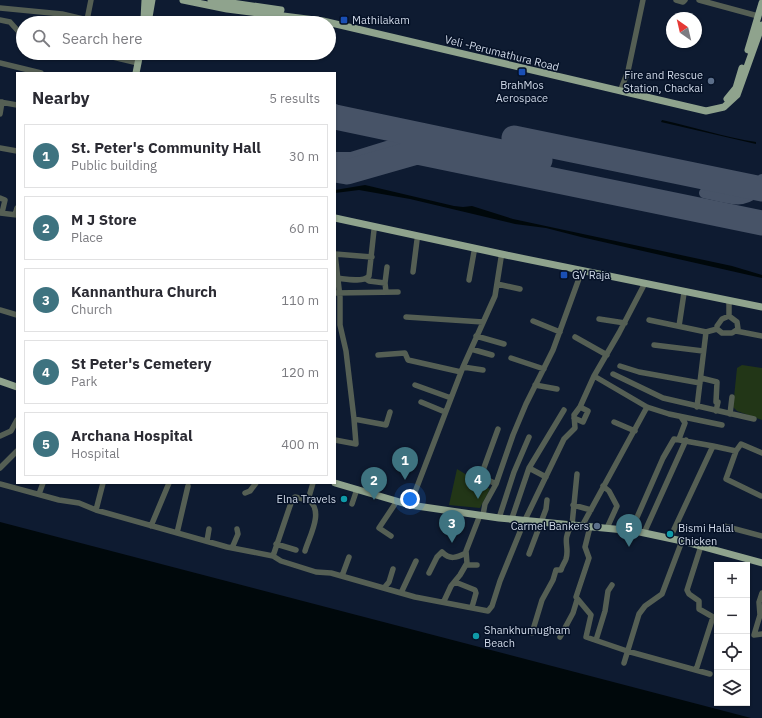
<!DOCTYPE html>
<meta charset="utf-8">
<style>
body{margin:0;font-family:"IBM Plex Sans",sans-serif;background:#f7f7f7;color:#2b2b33}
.controls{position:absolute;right:12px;bottom:12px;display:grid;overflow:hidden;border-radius:0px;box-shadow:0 1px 3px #0004}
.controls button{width:36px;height:36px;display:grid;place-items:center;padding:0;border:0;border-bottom:1px solid #e1e1e2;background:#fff;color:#2b2b33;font:20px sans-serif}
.compass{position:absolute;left:666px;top:12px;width:36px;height:36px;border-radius:50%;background:#fff;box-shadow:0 1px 3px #0004;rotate:326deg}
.you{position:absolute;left:410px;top:499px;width:14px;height:14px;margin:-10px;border:3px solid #fff;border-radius:50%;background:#1a73e8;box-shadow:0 0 0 6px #1a73e833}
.badge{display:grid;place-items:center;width:26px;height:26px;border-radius:50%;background:#3e7380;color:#fff;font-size:13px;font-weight:700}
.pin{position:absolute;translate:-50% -33px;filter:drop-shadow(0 1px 2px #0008)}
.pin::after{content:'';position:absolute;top:21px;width:14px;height:12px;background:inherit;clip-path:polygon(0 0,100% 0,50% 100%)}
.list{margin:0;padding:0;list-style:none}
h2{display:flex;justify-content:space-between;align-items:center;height:52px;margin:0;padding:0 16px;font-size:17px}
h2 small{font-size:13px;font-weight:400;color:#7c7c81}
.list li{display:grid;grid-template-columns:26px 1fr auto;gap:12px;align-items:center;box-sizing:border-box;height:64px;margin:0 8px 8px;padding:0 8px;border:1px solid #e1e1e2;border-radius:0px}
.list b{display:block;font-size:15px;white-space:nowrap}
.list p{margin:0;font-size:13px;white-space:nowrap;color:#7c7c81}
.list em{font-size:13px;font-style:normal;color:#7c7c81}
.icon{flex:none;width:22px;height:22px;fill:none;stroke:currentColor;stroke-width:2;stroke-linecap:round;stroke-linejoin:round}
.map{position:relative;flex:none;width:762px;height:718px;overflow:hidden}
.search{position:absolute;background:#fff;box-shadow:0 1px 3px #0004;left:16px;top:16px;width:320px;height:44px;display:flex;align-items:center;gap:10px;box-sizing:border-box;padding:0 14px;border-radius:22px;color:#7c7c81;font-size:15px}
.panel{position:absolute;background:#fff;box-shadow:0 1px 3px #0004;left:16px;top:72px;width:320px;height:412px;border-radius:0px}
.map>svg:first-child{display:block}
.green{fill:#223617}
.water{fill:#00080b}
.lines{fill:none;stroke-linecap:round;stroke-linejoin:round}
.taxiway{stroke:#475367;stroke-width:10}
.runway{stroke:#475367;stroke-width:25}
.minor{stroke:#555f54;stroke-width:5.5}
.major{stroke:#8fa38d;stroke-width:7}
.transit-dot{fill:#1a4fb4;stroke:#061227;stroke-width:1.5}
.service-dot{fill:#5c6f8a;stroke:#061227;stroke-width:1.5}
.culture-dot{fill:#0f9aa8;stroke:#061227;stroke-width:1.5}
.labels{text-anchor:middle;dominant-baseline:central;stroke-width:3;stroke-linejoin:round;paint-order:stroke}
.poi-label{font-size:11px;fill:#cfd8e7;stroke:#061227;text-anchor:start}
.street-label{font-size:11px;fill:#cfd8e7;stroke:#061227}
</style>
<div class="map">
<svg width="762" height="718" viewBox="0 0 762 718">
<rect width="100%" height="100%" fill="#0e1b31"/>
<path class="green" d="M742 365 762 368V420L737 411 733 407 737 368Z
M457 469 490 489 480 508 449 505Z"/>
<path class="water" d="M662 120C694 127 724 137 756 142V144L661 122Z
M365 185 454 206 463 207 472 206 513 219 732 266 762 275V278L581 237 546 228 515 224 410 199 359 190 335 193V190Z
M0 522 751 718H0Z"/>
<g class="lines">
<path class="taxiway" d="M335 109 351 119 358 121
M335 157H351L419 136H428L455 142
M704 193C727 198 752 210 762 179V191"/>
<path class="runway" d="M335 117 540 160
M514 138 762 189
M335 170 347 172 417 152 762 223"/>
<path class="minor" d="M676 0 683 2 685 0
M699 0 758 16
M0 8 62 14 100 23
M0 20 10 22 19 32 23 33
M87 20 91 0
M96 53 138 63
M0 63 41 73
M621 89 628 71 643 0
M0 102 17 105
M0 114 2 102
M0 148 17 151
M0 198 5 200 2 213
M0 213 17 215
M15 215 17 208
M372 257 335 254 340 297V325L346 351 354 419 386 425 390 412
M413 272 417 240
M337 278C346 279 363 283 369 276L374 230
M366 279 369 281 385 283
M469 280 474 252
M497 284 520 289
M644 285 619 333 594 376 647 407 669 414 722 425
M386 292 385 283 387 267
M335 293 398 292
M0 310 17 315
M729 316 737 322 738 329 732 333H722L717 329V326L722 319Z
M729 316V303
M406 317 483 322
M599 319 625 323
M649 320 706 332 717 329
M533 321 560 332
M679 326 684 293
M736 331 762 336
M476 336 504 344
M575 337 607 355
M654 345 703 351
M471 349 492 355
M378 355 405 353 408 360 461 372
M511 358 544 369
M620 366 639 372 700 383
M463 367 483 370
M613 374 663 398 754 419
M701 378 717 382 716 402H718L716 411
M415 385 451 398
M535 385 557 389
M421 402 445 412
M697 407 706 332
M730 414 732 397
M574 418 583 422 588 411 580 407
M614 422 635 431
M0 436 11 431 17 420
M679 439 685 423 681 417
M335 440 356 444 354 419
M736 451 726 479 761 496
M0 468 17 451
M529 468 546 477
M313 483 308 500 295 497 292 500 273 556 281 561 316 572 331 573 415 597 488 611 492 606 500 581 524 522 564 439 575 428 574 415 580 407 594 376
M0 484 59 500 79 503 96 510 227 547 273 556
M496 484 484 478 482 473 498 429
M603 486 609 491 617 506 607 528
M245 493 250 491 256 483
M39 494 43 483
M352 504 357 489
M410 505 463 367 495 296 501 258
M573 505 591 510
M96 510 103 483
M483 515 485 504 496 484 513 435 526 404 553 350 581 273
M499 518 514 472 529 437
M512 518 529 468 564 410
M151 526 169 483
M582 526 647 407
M724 526 762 536
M590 527 585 547 589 558 576 597 591 615 586 637 627 651 710 674
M631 531 663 458 674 439 713 446
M177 533 188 486
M644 533 686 440
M391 536 379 528 397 501
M670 538 713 446 736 451 741 444 762 453
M207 541 209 529
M276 544 296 550
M232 548 238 534 237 529
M305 551C309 537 325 510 308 500
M529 554 546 509 547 500
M466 565H477
M429 573 437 557 442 552C450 560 456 558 466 553
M342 576 349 557
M455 582 475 590 476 593 472 607
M384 588 389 582 393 569
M401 593 416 561
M762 593 759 602 760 615 754 635 762 634
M444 601 451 586 460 575 467 563 466 551 480 515
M532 633 542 600 553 580 556 570H561C562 566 565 562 566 559 570 546 561 541 572 525L577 474
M560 637 573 613 577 600
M596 640 605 611 608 591 612 585
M624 663 639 614 645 606 662 594 682 541
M696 670 713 617 699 609V601L689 594 687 590 701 546"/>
<path class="major" d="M183 0 227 9 323 21 706 111 724 107 737 95 762 25
M211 0 281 10
M144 19 145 0
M148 23 152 0
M748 50 762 3
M136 73 140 53
M727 99 736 88 742 68
M335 218 506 255 762 307
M0 381 17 387
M335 483 410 505 499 518 635 531 682 541 762 563"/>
</g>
<g class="transit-dot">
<rect x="340" y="16" width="8" height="8" rx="2"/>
<rect x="518" y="68" width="8" height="8" rx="2"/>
<rect x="560" y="271" width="8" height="8" rx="2"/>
</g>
<g class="service-dot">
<circle cx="711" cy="81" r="4"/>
<circle cx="597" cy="526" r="4"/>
</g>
<g class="culture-dot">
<circle cx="344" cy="499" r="4"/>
<circle cx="670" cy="534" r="4"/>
<circle cx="476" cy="636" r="4"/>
</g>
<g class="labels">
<g class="poi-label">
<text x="352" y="20">Mathilakam</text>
<text x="703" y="75" text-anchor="end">Fire and Rescue<tspan x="703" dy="13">Station, Chackai</tspan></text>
<text x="522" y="85" text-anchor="middle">BrahMos<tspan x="522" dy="13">Aerospace</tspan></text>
<text x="572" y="275">GV Raja</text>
<text x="336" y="499" text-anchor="end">Elna Travels</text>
<text x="589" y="526" text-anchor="end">Carmel Bankers</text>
<text x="678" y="528">Bismi Halal<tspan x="678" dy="13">Chicken</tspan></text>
<text x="484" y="630">Shankhumugham<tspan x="484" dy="13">Beach</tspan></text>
</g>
<g class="street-label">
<text transform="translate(502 53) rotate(14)">Veli -Perumathura Road</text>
</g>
</g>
</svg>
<div class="controls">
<button>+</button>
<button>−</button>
<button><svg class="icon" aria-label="locate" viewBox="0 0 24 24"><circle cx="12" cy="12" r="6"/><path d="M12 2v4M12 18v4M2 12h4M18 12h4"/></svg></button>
<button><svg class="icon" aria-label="layers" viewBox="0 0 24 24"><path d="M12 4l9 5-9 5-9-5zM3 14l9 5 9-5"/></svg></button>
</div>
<svg class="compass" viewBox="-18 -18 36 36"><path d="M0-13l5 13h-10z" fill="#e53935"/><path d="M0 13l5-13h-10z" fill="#7c7c81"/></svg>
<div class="you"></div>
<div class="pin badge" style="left:405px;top:480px">1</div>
<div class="pin badge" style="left:374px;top:500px">2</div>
<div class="pin badge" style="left:452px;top:543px">3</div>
<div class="pin badge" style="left:478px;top:499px">4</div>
<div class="pin badge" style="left:629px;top:547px">5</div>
<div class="search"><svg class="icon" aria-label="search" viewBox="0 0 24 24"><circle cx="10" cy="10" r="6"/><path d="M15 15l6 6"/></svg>Search here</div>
<section class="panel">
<h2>Nearby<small>5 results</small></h2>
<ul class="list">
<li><span class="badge">1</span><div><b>St. Peter's Community Hall</b><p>Public building</p></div><em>30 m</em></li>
<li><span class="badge">2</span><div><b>M J Store</b><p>Place</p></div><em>60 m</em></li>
<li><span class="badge">3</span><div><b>Kannanthura Church</b><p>Church</p></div><em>110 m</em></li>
<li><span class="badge">4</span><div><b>St Peter's Cemetery</b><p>Park</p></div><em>120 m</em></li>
<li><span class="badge">5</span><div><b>Archana Hospital</b><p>Hospital</p></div><em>400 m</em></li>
</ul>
</section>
</div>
